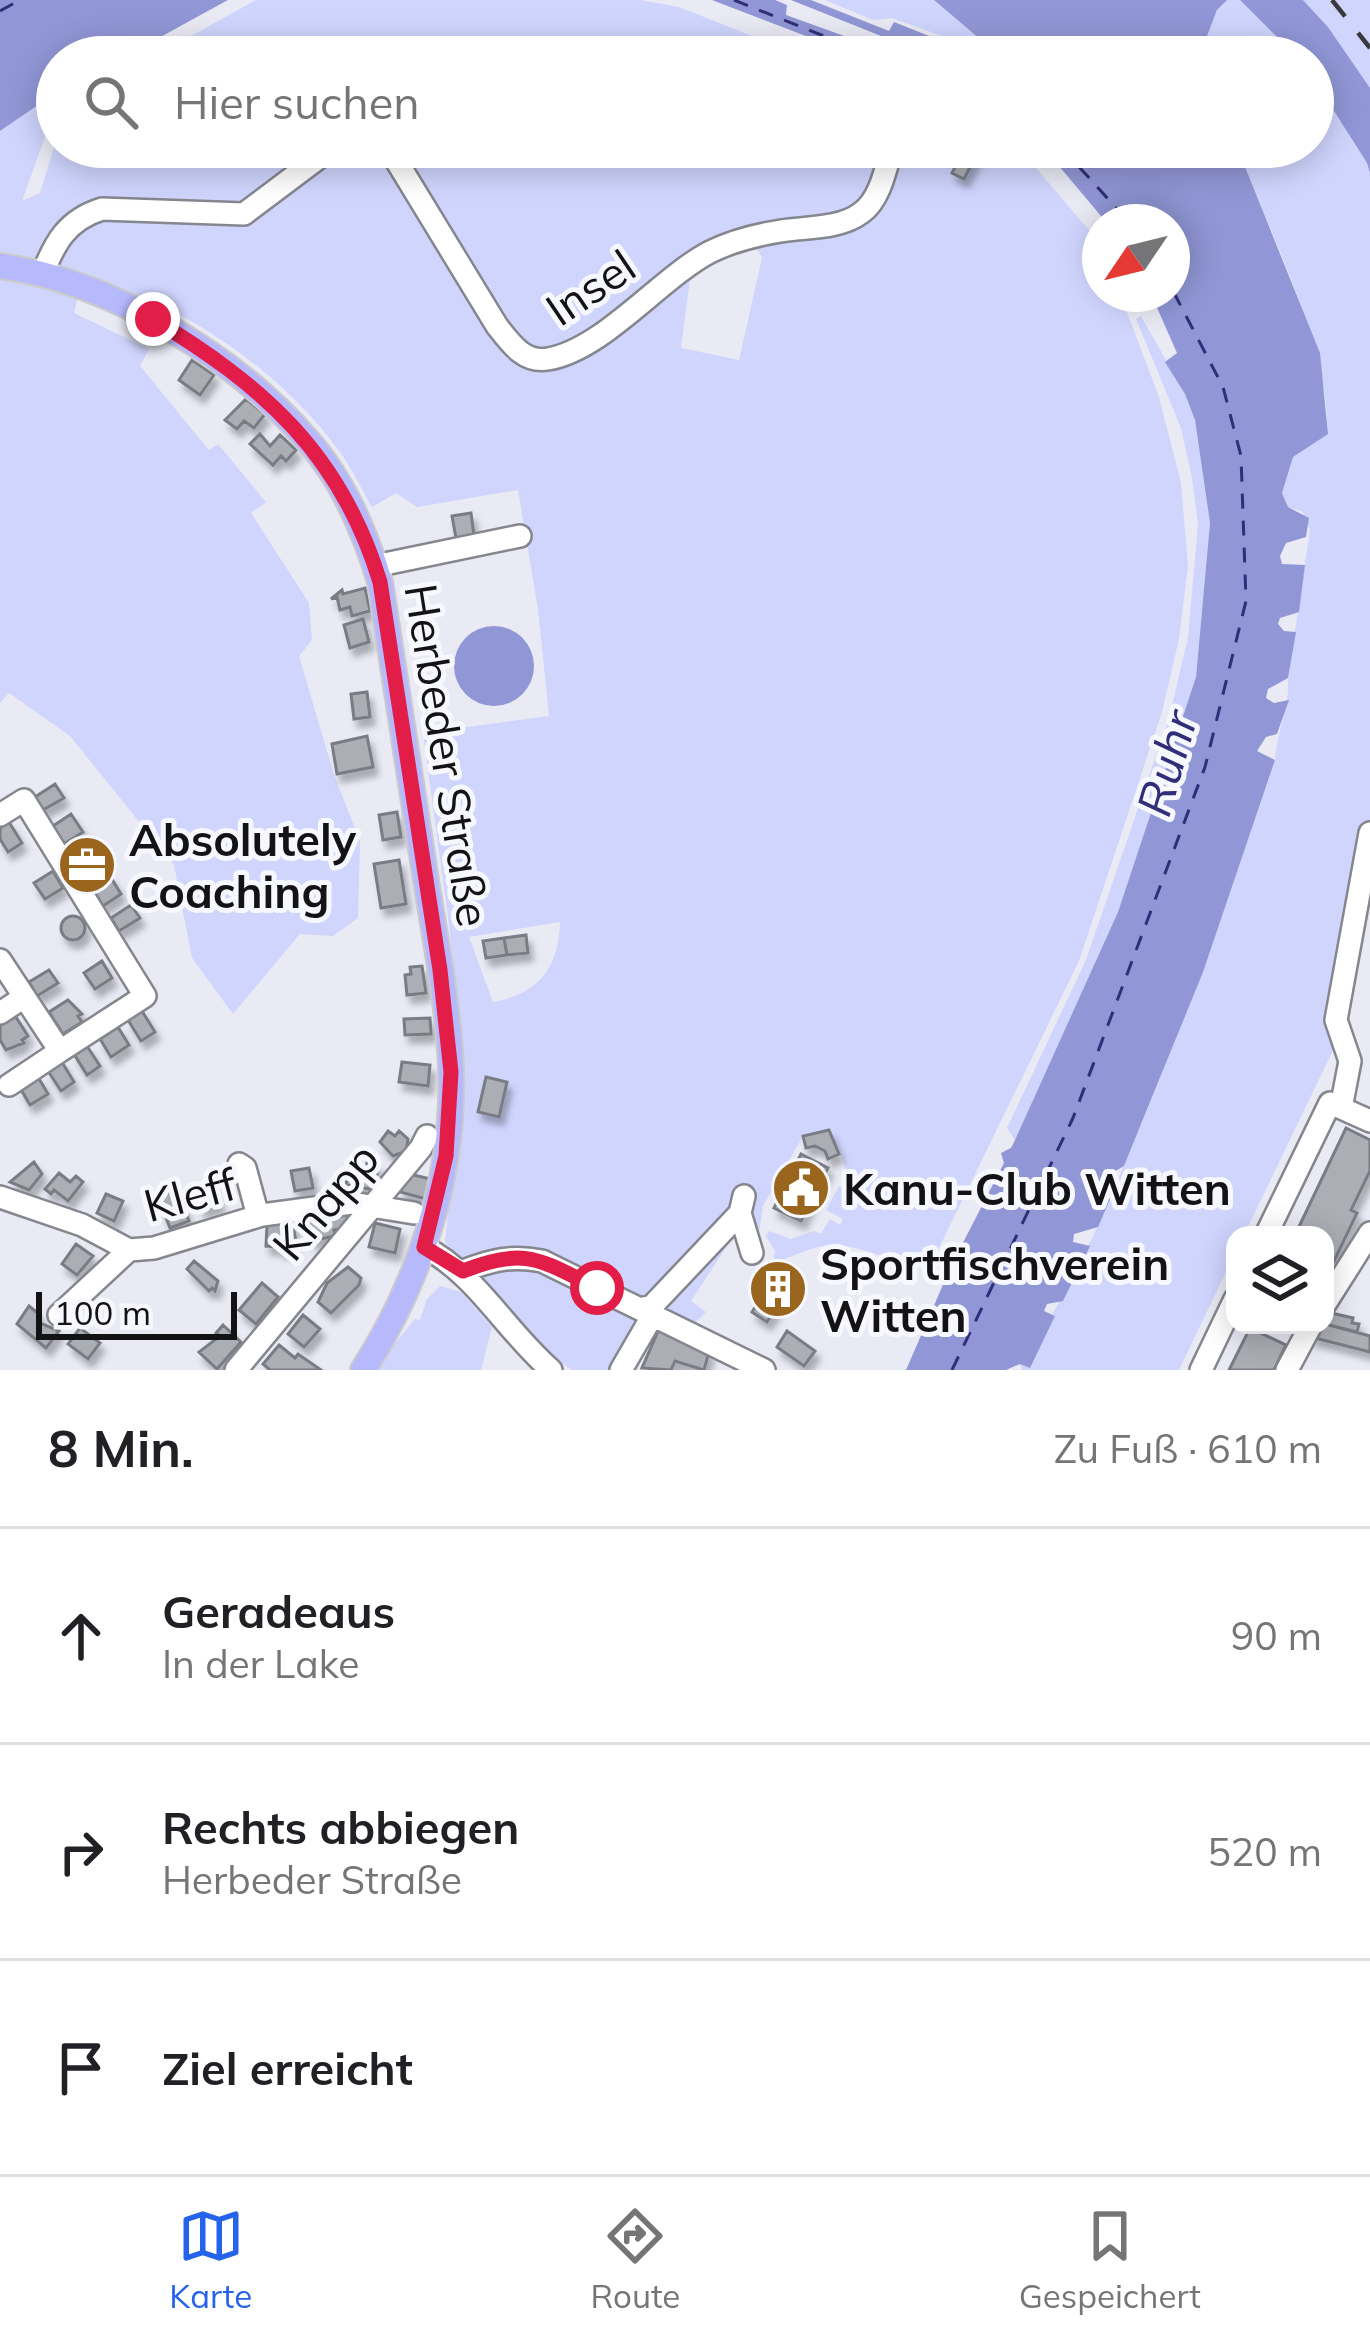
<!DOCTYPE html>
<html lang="de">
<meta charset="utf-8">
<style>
body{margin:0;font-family:Mulish,sans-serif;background:#f6f6f6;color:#202124}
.controls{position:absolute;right:36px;bottom:36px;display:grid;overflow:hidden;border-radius:24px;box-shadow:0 6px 30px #0003}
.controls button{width:108px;height:108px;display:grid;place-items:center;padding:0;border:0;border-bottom:3px solid #e0e0e0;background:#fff;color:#202124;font:60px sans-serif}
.compass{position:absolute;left:1082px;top:204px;width:108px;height:108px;border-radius:50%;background:#fff;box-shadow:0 6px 30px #0003;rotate:235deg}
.scale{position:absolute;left:36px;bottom:30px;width:201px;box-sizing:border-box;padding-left:12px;border:6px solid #131316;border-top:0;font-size:33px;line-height:42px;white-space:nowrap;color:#131316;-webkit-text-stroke:9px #f7f8fe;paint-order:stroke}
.stop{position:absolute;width:36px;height:36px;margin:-27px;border:9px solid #e11d48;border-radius:50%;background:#fff}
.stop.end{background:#e11d48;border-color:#fff;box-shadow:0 3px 12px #0008}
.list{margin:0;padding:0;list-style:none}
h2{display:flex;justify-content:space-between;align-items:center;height:156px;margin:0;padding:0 48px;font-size:51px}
h2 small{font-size:39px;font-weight:400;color:#757577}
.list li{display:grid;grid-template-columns:78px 1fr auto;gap:36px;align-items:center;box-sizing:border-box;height:216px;padding:0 48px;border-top:3px solid #e0e0e0}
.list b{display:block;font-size:45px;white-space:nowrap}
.list p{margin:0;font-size:39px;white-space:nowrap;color:#757577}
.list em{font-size:39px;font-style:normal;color:#757577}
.icon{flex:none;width:66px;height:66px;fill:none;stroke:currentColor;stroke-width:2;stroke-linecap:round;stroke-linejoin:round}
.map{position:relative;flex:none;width:1370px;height:1370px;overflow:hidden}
.search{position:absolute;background:#fff;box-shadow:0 6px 30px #0003;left:36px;right:36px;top:36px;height:132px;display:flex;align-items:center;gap:30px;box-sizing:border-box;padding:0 42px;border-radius:66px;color:#757577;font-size:45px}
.sheet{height:804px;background:#fff}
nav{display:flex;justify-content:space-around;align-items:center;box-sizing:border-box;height:168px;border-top:3px solid #e0e0e0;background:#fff;font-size:33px;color:#757577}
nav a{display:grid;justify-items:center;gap:6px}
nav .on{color:#2563eb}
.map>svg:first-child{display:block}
.green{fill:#cfd5fd;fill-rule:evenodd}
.water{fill:#9197d6}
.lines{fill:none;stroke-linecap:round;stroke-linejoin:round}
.ferry{stroke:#312e79;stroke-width:3;stroke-dasharray:15 12;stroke-linecap:butt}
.building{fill:#acaeb6;stroke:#7a7c84;stroke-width:3;filter:url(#shadow)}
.minor-casing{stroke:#85868e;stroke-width:26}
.major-casing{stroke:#cbcbcc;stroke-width:28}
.minor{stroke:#fff;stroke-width:21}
.major{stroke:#b7b9fd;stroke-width:24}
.rail{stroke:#3a3a3e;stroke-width:4.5;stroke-dasharray:21 21;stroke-linecap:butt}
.route{stroke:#e11d48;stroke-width:15}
.labels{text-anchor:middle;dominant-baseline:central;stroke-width:10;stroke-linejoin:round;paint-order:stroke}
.street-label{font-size:45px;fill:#131316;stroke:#f7f8fe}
.poi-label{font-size:45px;font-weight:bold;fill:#131316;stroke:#f7f8fe;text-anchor:start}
.water-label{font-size:48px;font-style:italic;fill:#312e79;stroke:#f7f8fe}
</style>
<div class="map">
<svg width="1370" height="1370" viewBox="0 0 1370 1370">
<defs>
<filter id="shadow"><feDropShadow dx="4.5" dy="8" stdDeviation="3" flood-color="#0004"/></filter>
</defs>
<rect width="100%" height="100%" fill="#e9eaf4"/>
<path class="green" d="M256 0H640L679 7 805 57H153Z
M825 0H934L1001 57C977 57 963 59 950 39L892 18 873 20Z
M1227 0H1240L1297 57H1199L1217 10Z
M1303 0H1370V88L1328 27Z
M1313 78 1367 163 1370 173V881L1350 1015 1244 1235H1235V1253L1179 1370H1022L1020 1364C1071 1293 1102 1218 1136 1137 1188 1013 1232 888 1275 760 1277 731 1290 707 1288 678L1310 530 1303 512 1288 507 1282 493 1293 457 1327 434C1332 350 1267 228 1237 147H1313Z
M47 98 54 112 22 201 40 193 57 138V147H1012L1035 167 1100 243V294H1120L1159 397 1181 483 1188 566 1179 639 1162 712 1079 961 938 1250C896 1271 878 1249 837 1245 818 1243 791 1258 773 1263L775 1251 766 1236 769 1231 791 1239 814 1231 821 1234 830 1219 840 1225 843 1219 826 1210 839 1186 851 1193 855 1186 843 1179C850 1164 835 1145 829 1131L803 1136 763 1206 759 1233 751 1228 738 1229 691 1301 706 1312 691 1327 663 1314 616 1370H572L527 1340 445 1242 463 1076 449 924 423 733 549 716 538 609 518 490 417 507 396 493 372 507C361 489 352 468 339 451 297 393 232 340 168 309 116 284 56 271 0 255V131ZM749 233 762 258 739 360 681 348 691 271ZM560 922C559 968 538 994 493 1002L469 937Z
M0 276 78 296 74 313 149 349 140 366 209 450 218 444 266 502 251 513 309 603 312 640 299 656 334 775 360 841 358 918 333 936 300 934 233 1014 192 958 174 865 70 736 9 693 0 703Z
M1141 316 1185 394 1195 420 1210 524 1196 677 1118 912 1015 1140 1007 1128 1086 960 1169 718 1188 638 1198 524 1192 478 1181 428 1136 319Z
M440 1286 461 1292 492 1327 481 1370H373L415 1319 420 1320 427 1299Z"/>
<path class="water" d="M0 0H228L124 57H57V92L0 131Z
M712 0H775L787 5 786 15 883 50 886 38 791 0H811L889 31 894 22 949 44 968 57H861Z
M934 0H1227L1217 10 1199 57H1001Z
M1240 0H1303L1328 27 1370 88V173L1367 163 1313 78V57H1297Z
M1043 147H1237L1320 353 1328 434 1293 457 1282 493 1288 507 1309 518 1306 537 1286 543 1280 556 1282 564 1305 565 1299 612 1280 618 1278 624 1284 631 1296 632 1288 678 1268 689 1266 698 1274 703 1289 700 1277 734 1266 737 1257 751 1275 760 1203 972 1124 1166 1105 1177 1107 1182 1118 1181 1098 1227 1074 1234 1073 1242 1090 1246 1063 1301 1047 1304 1044 1311 1055 1316 1030 1368 1020 1364 1006 1370H906L952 1264 1004 1163 1001 1153 1011 1148 1015 1140 1118 912 1196 677 1210 523 1195 420 1185 394 1165 362 1177 353 1151 294H1172V222H1106Z
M454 666a40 40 0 1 1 80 0a40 40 0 1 1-80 0Z"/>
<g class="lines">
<path class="ferry" d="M734 0 876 57
M0 11 20 0
M1061 147 1129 222
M952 1370 1073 1118 1205 767 1246 601 1241 456 1223 387 1172 289"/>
</g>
<path class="building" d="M965 147 978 152 964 179 952 173Z
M192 360 214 375 200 395 179 380Z
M246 399 265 414 254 428 244 421 237 429 225 420Z
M260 434 270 446 280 435 296 450 286 461 281 456 273 465 250 444Z
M471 513 474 536 456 538 452 516Z
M365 588 370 611 352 616 350 607 340 610 337 597 331 599 342 590 343 594Z
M363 619 369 642 350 648 344 625Z
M367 692 370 717 354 719 351 694Z
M367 736 373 767 337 774 332 744Z
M55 784 64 798 43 810 35 797Z
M397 812 401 837 383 840 379 815Z
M71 814 83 832 64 844 53 826Z
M9 822 22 843 8 852 0 839V828Z
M91 845 102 863 84 875 73 857Z
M399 860 406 904 381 908 374 864Z
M53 871 63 888 45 899 34 883Z
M110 876 121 894 103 906 92 887Z
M131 905 140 918 119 931 111 918Z
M61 928a12 12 0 1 1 24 0a12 12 0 1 1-24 0Z
M526 935 528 953 507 955 504 938Z
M504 938 507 955 486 958 483 941Z
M102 961 112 978 95 989 84 973Z
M422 966 426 993 407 995 405 975 411 974 410 967Z
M49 970 58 983 37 996 29 982Z
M68 1000 82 1014 78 1016 82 1022 63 1034 49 1012Z
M142 1011 155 1032 141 1041 128 1020Z
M16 1017 28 1036 22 1040 24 1043 6 1050 0 1040V1025Z
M430 1018 431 1034 405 1035 404 1019Z
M118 1027 129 1045 111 1057 100 1039Z
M87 1046 100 1066 87 1075 74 1054Z
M62 1062 74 1082 61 1091 48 1071Z
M402 1062 430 1065 428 1086 399 1082Z
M38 1077 48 1094 30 1105 20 1088Z
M486 1077 507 1082 499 1117 478 1112Z
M1346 1128 1370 1140V1171L1351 1210 1357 1213 1325 1280V1235H1295Z
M829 1130 839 1154 828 1159 825 1151 815 1146 806 1148 803 1136Z
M388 1131 395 1136 399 1131 408 1139 406 1151 393 1156 380 1142Z
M801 1154 828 1168 801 1221 774 1208Z
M34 1162 42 1174 29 1190 10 1182Z
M367 1163 378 1165 375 1190 346 1185 349 1168 366 1171Z
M309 1168 313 1188 295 1191 291 1171Z
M59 1173 70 1182 76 1176 83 1182 68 1201 54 1190 51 1194 45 1189Z
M405 1173 431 1179 426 1199 400 1192Z
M213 1180 220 1205 201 1210 197 1192Z
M175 1186 189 1221 170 1228 159 1200Z
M106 1194 123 1201 114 1221 97 1213Z
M348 1211 346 1227 334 1230 335 1236 311 1241 307 1219Z
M292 1221 296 1241 287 1244 289 1248 282 1251 280 1247 266 1246 267 1224Z
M375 1223 400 1229 395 1253 369 1247Z
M76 1244 93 1256 77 1275 62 1264Z
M194 1261 218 1281 215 1291 212 1288 209 1291 187 1269Z
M348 1267 361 1278 359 1285 331 1313 318 1302 327 1283Z
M781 1267 796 1277 767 1322 752 1312Z
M262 1283 278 1297 256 1324 239 1310Z
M29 1306 39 1314 40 1323 59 1331 46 1348 17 1324Z
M1327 1312 1353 1318 1352 1323 1359 1324 1357 1332 1325 1324Z
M303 1315 320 1329 304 1347 288 1334Z
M1325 1324 1370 1336V1352L1311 1337 1317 1325Z
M223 1325 241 1342 217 1369 199 1352 220 1336 216 1333Z
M80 1328 100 1343 88 1359 68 1344Z
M1250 1328 1286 1345 1274 1370H1229Z
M659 1329 709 1352 704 1370 675 1361 671 1370 642 1368Z
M787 1331 815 1351 804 1366 777 1347Z
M279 1345 295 1358 298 1354 321 1370H270L263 1364Z"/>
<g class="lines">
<g class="minor-casing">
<path id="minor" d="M388 147 497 326C511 344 524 363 548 359 603 350 660 278 710 252 732 241 756 235 781 231 806 227 840 229 861 213 880 200 886 168 892 147
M42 275C55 242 67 220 102 209L244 214 333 147
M375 566 520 536
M0 815 24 800 145 996 60 1051 0 960
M0 1013 24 997
M9 1085 60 1051
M1341 1108 1350 1061 1336 1020 1370 833
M239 1164 245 1168 258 1216
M0 1197 82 1225 129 1250 154 1248 262 1215 352 1203 414 1213
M740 1213 752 1253
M1266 1235 1330 1103 1370 1121
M424 1247C475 1273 506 1331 551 1370
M463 1271C492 1260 511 1255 542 1261L764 1370
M1325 1304 1370 1233
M644 1308 652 1306 740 1213 744 1196
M59 1315 129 1250
M236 1370 421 1148 427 1136
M621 1370 654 1313
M1201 1370 1235 1299
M1287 1370 1311 1325"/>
</g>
<g class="major-casing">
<path id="major" d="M0 266C111 281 237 358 309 442 344 482 365 532 380 582 394 675 408 768 423 861 433 929 448 999 451 1068 455 1176 420 1281 363 1370"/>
</g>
<use href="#minor" class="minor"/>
<use href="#major" class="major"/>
<path class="rail" d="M1332 0 1370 48"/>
</g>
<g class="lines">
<path class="route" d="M153 319C264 386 341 454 380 582L440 970 451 1072 446 1156 424 1247 463 1271C526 1246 540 1260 597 1288"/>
</g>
<defs>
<g id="office-disc" transform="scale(3)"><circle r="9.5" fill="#9a651d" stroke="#f7f8fe"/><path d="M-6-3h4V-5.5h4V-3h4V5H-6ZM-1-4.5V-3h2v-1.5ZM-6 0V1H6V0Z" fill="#fff"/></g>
<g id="civic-disc" transform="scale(3)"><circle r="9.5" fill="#9a651d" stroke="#f7f8fe"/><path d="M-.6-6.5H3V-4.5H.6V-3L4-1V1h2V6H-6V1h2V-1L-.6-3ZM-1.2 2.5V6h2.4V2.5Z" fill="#fff"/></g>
<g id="building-disc" transform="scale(3)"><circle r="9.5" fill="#9a651d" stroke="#f7f8fe"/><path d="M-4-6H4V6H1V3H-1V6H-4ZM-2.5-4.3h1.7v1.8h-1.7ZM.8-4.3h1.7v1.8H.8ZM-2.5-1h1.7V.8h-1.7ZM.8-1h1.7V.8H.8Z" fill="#fff"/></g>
</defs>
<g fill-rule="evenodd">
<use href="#office-disc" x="87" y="865"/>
<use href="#civic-disc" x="801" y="1188"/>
<use href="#building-disc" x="778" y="1289"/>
</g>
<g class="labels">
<g class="street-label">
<text transform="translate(590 287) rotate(-34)">Insel</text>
<text transform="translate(448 755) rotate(81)">Herbeder Straße</text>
<text transform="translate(190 1194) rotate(-15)">Kleff</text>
<text transform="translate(325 1201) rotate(-50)">Knapp</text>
</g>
<g class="poi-label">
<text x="129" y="839">Absolutely<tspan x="129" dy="52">Coaching</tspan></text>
<text x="843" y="1188">Kanu-Club Witten</text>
<text x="820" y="1263">Sportfischverein<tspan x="820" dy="52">Witten</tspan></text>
</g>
<g class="water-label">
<text transform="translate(1166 763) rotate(-74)">Ruhr</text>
</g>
</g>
</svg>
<div class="controls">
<button><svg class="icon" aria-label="layers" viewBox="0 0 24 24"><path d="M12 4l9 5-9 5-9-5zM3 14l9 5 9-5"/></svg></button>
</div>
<svg class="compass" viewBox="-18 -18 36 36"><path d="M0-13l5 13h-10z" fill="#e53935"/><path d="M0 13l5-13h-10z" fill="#757577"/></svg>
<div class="scale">100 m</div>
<div class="stop" style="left:597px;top:1288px"></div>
<div class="stop end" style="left:153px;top:319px"></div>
<div class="search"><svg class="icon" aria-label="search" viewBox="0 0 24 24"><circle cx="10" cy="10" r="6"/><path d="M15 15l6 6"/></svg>Hier suchen</div>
</div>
<section class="sheet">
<h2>8 Min.<small>Zu Fuß · 610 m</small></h2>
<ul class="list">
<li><svg class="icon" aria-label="ahead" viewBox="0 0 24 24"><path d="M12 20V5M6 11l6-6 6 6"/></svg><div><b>Geradeaus</b><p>In der Lake</p></div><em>90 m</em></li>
<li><svg class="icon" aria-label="right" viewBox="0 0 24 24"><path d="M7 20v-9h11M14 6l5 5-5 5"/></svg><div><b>Rechts abbiegen</b><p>Herbeder Straße</p></div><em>520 m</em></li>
<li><svg class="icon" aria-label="arrive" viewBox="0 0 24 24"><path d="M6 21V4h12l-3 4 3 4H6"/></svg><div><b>Ziel erreicht</b></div></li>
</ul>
</section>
<nav>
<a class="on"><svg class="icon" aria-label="map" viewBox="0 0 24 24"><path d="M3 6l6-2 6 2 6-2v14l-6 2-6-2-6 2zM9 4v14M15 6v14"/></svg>Karte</a>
<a><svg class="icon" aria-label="directions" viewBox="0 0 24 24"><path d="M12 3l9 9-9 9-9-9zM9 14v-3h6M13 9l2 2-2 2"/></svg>Route</a>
<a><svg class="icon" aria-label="saved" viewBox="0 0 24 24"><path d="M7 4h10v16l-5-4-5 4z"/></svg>Gespeichert</a>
</nav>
